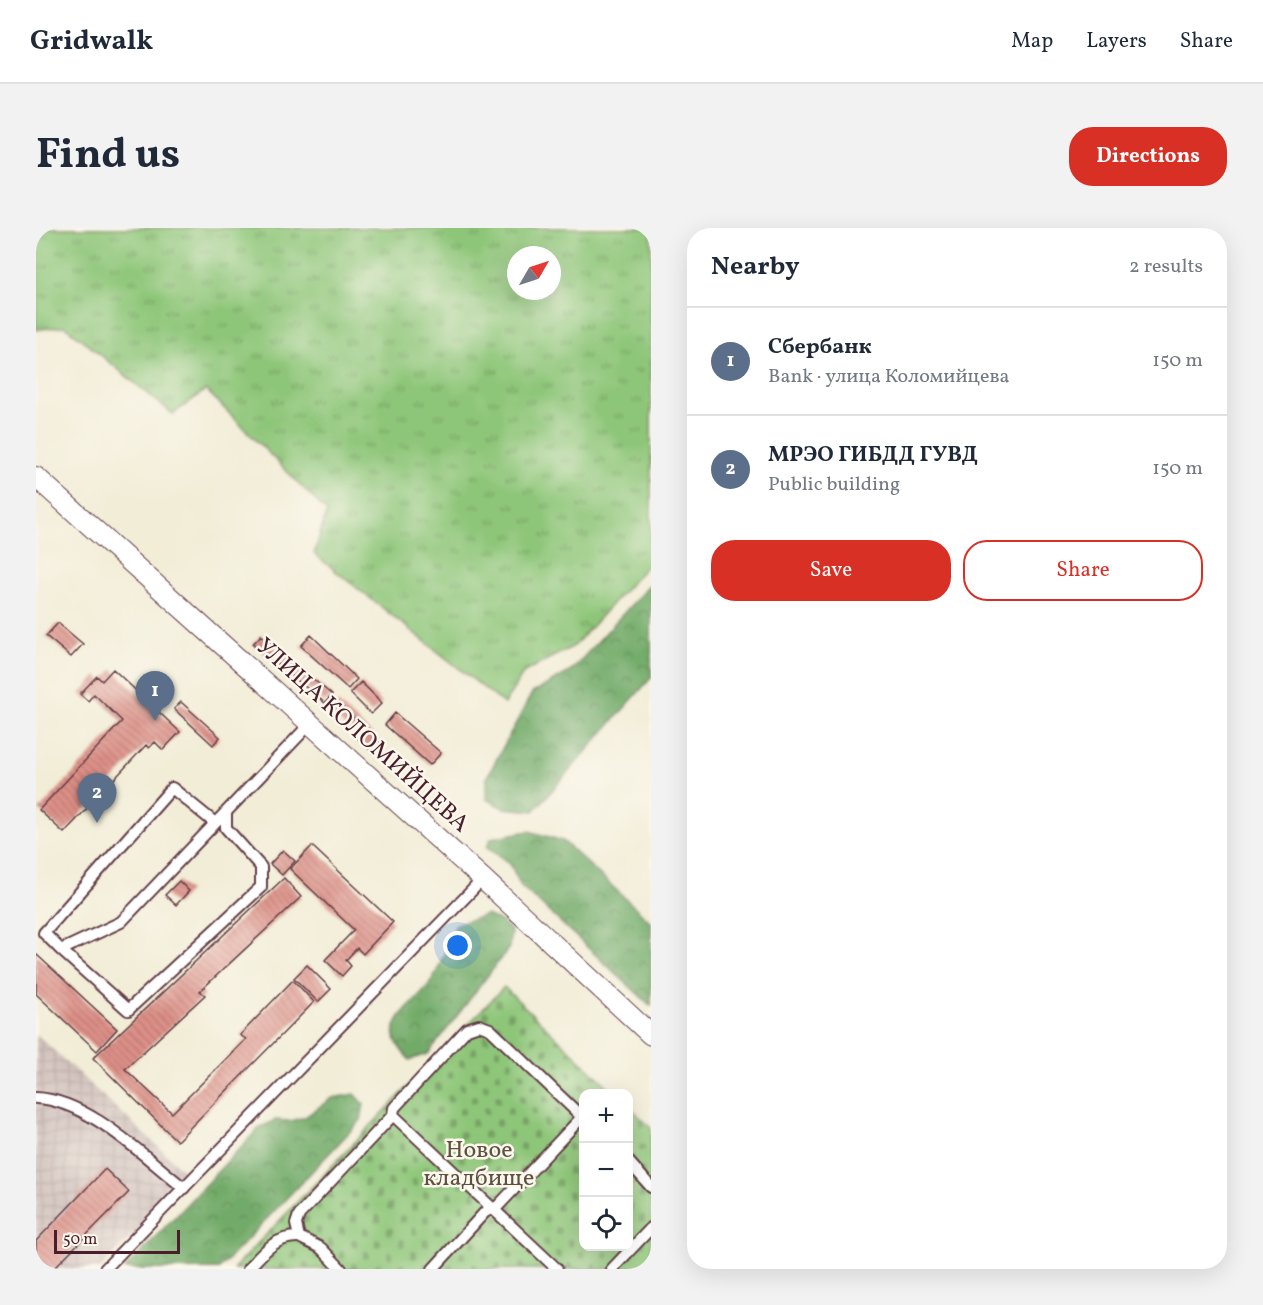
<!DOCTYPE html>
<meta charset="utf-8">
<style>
body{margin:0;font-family:Vollkorn,serif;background:#f2f2f3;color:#1f2937}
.controls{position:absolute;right:18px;bottom:18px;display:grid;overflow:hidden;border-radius:12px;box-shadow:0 6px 24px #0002}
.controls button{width:54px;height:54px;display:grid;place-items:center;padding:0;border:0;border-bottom:2px solid #e0e1e3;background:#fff;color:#1f2937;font:30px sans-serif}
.compass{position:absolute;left:471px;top:18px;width:54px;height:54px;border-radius:50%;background:#fff;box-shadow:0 6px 24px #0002;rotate:51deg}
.scale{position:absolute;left:18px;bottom:15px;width:126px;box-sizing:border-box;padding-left:6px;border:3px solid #4a1f2b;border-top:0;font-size:16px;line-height:21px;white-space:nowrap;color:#4a1f2b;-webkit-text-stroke:4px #fbf7ec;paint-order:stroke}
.you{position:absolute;left:422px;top:718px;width:21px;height:21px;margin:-15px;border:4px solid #fff;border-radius:50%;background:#1a73e8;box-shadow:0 0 0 9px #1a73e833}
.badge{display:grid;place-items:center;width:39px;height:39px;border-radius:50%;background:#d93025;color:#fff;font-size:20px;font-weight:700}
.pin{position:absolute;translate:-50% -50px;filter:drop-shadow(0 2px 3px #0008)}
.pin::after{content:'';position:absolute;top:32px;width:21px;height:18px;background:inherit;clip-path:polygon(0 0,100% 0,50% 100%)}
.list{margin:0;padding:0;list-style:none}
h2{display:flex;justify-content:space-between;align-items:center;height:78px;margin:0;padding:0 24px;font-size:26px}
h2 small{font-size:20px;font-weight:400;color:#747a83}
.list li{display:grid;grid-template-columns:39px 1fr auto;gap:18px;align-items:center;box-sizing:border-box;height:108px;padding:0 24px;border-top:2px solid #e0e1e3}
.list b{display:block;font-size:22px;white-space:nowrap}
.list p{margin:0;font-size:20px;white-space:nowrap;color:#747a83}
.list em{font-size:20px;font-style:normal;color:#747a83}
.actions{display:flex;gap:12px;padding:18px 24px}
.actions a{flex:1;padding:14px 0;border:2px solid #d93025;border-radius:24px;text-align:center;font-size:21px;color:#d93025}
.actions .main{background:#d93025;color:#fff}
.icon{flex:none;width:33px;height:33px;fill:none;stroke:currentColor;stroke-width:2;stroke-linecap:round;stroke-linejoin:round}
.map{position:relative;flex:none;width:615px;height:1041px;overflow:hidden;border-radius:24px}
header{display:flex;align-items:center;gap:36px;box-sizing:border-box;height:84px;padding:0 30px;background:#fff;border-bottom:2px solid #e0e1e3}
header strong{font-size:28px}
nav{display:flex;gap:33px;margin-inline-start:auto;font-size:21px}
.intro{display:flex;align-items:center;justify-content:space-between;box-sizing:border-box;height:144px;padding:0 36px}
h1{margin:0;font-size:42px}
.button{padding:15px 27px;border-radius:24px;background:#d93025;color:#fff;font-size:21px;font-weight:700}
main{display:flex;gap:36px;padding:0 36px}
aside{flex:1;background:#fff;border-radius:24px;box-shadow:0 6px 24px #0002}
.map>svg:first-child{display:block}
.industrial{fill:url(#industrial-grid)}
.grass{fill:url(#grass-tufts);stroke:#6c7252;stroke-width:1.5;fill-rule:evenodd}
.forest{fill:url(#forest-crowns);stroke:#5e654a;stroke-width:1.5}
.cemetery{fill:url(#cemetery-stones);stroke:#6c7252;stroke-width:1.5}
.building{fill:url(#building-back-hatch)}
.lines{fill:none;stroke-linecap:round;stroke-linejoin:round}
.lane-casing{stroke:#633e45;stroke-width:14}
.street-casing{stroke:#633e45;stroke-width:22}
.lane{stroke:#fff;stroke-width:10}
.street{stroke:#fff;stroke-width:20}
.labels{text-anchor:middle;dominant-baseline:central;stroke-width:5;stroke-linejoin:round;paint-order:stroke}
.street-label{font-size:24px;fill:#4a1f2b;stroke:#fbf7ec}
.park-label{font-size:24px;fill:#5e5142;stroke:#fbf7ec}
</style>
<header>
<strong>Gridwalk</strong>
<nav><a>Map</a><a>Layers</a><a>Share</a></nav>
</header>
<div class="intro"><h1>Find us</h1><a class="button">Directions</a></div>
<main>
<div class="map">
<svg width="615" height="1041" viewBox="0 0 615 1041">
<defs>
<pattern id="industrial-grid" width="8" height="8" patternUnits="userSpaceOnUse" patternTransform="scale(1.5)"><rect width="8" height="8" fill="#d0c0bc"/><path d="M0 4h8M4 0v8" fill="none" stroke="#b4a5a2"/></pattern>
<pattern id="grass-tufts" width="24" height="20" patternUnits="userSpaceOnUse" patternTransform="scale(1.5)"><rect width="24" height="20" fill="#8ec679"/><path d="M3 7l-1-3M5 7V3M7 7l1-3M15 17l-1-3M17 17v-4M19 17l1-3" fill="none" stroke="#76a063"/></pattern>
<pattern id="forest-crowns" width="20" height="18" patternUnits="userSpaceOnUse" patternTransform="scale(1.5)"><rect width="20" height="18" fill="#72ab69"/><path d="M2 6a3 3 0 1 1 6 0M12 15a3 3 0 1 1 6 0" fill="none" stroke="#608b57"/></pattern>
<pattern id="cemetery-stones" width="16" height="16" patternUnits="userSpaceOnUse" patternTransform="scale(1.5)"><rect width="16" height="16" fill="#8ec679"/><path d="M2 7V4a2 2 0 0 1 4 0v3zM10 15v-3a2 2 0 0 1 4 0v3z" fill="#76a063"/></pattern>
<pattern id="building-back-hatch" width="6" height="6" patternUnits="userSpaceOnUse" patternTransform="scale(1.5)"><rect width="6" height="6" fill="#dd9087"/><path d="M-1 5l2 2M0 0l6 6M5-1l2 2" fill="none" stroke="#b5756f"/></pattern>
</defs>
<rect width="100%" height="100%" fill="#fbf7ec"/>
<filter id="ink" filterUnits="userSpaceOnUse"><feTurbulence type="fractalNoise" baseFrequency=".0167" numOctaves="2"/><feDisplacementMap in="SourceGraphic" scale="12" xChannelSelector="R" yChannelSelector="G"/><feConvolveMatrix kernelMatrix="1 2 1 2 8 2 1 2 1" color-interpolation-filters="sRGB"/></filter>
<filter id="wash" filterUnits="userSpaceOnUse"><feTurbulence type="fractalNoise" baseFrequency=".008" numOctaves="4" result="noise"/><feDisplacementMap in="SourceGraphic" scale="24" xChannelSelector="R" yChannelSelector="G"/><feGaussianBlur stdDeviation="1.35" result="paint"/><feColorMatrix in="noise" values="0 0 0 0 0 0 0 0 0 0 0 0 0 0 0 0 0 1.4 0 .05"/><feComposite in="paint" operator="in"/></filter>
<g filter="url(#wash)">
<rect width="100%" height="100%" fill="#f2edd7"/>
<path class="industrial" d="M0 806 154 948 64 1041H0Z"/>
<path class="grass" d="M0 0H615V333L538 418 488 444 468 476 278 326 291 284 170 162 137 186 29 98 0 102ZM480 27H516V63H480Z"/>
<path class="forest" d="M615 355V450L498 583 467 580 450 571V551L496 465 535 443Z
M493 603 527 613 615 694V778L485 658 474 636 451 619 455 610Z
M450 687 464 693 475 703 473 720 392 826 374 832C336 795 377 781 396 752 406 735 412 714 420 696Z
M319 866 328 876 325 892 183 1041H89L223 900 239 892 255 893 269 889 296 870Z"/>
<path class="cemetery" d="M468 759 579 865 548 866V1018H592L593 878 615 900V1041H197Z"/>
<g id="blocks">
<path class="building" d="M22 395 47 416 35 429 10 408Z
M225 407 296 467 289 475 217 416Z
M275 407 321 451 312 461 265 418Z
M77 441 144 504 127 522 119 514 113 520 110 517 28 605 3 582 86 493 58 466 52 473 44 466 61 448 66 453Z
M325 454 346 475 335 486 314 465Z
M145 474 184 509 177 517 138 481Z
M302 475 344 514 335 523 294 484Z
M359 485 405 525 394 537 349 497Z
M276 618 357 694 327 726 321 720 310 732 315 738 306 748 289 732 318 702 254 641Z
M247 622 259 633 246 647 234 636Z
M248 650 265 669 164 763 169 767 89 841 136 885 210 811 204 807 257 752 278 774 141 913 57 830Z
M143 653 153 663 140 677 129 667Z
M0 726 81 801 61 823 0 766Z
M271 737 295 761 282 774 258 750Z
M69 941 93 964 17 1041H0V1013Z"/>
</g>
</g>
<g filter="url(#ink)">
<use href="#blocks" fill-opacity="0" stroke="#633e45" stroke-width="1.5"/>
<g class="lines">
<g class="lane-casing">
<path id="lane" d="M179 595 136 560 8 705 25 722 85 694 274 496
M25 722 92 782 225 659V639L190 600V584
M0 870C53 872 108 929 148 960
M357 887 521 1041
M592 933 615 959
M263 1009 285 1020 305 1041
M69 1041 447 651
M212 1041C227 1025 239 1008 263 1009L260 996 263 987 357 887 358 880 431 801 443 797 454 801 548 891
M397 1041 449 984 462 978 546 889
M576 1041 615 1000"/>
</g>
<g class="street-casing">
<path id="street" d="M0 249 447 651 615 807"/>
</g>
<use href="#lane" class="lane"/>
<use href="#street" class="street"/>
</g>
</g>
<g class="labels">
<g class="street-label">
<text transform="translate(326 508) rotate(42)">УЛИЦА КОЛОМИЙЦЕВА</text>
</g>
<g class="park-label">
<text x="443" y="923">Новое<tspan x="443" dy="28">кладбище</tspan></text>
</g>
</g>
</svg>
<div class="controls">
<button>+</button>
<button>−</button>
<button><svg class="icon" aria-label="locate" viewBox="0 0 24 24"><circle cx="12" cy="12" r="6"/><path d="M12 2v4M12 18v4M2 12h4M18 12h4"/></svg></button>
</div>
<svg class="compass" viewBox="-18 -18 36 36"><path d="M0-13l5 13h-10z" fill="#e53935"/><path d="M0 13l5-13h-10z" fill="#747a83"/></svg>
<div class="scale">50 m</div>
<div class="you"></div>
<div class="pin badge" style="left:119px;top:493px;background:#5c6f8a">1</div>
<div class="pin badge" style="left:61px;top:595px;background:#5c6f8a">2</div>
</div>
<aside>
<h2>Nearby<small>2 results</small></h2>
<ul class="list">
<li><span class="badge" style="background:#5c6f8a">1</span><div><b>Сбербанк</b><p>Bank · улица Коломийцева</p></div><em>150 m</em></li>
<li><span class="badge" style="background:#5c6f8a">2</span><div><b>МРЭО ГИБДД ГУВД</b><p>Public building</p></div><em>150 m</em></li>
</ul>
<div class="actions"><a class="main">Save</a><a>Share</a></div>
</aside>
</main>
